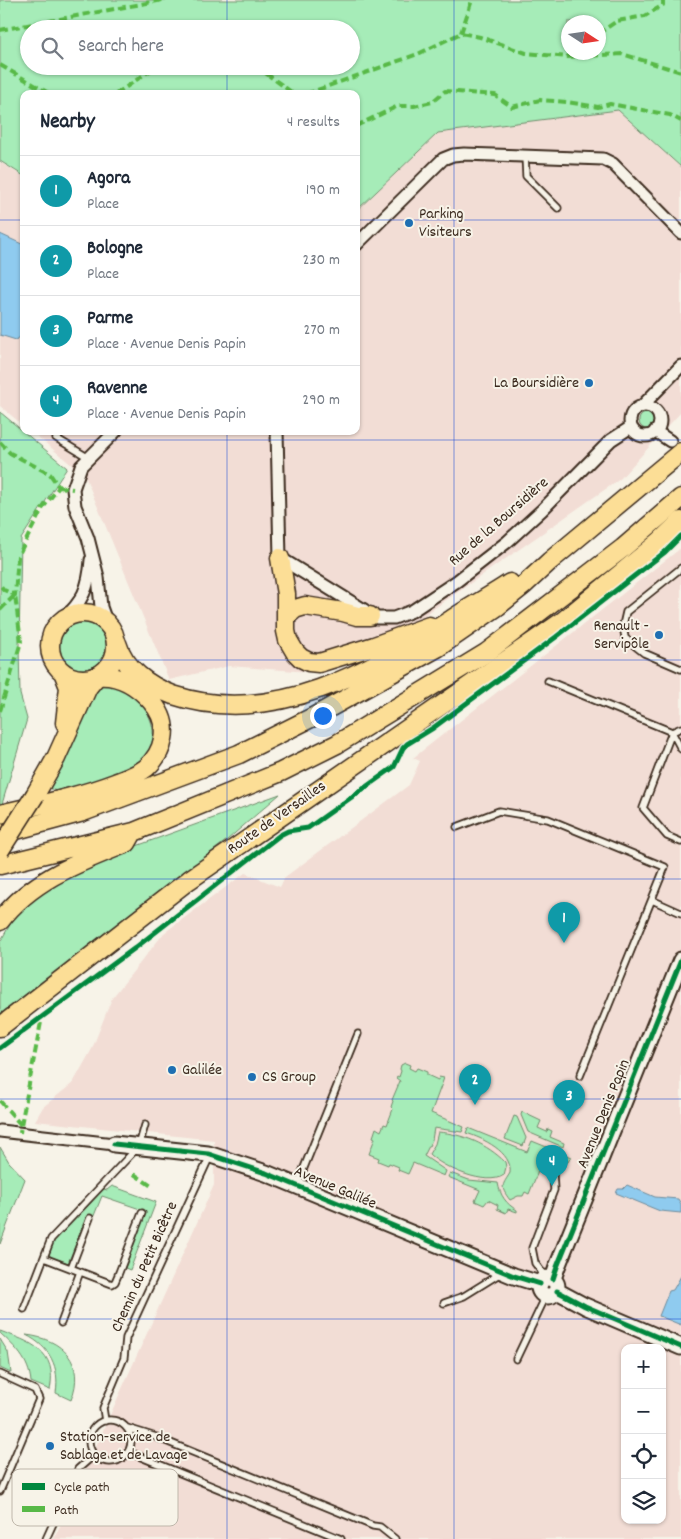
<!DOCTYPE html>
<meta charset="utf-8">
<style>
body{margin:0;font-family:Dekko,sans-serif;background:#f6f6f7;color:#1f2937}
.controls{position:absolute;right:15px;bottom:15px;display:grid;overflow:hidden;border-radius:10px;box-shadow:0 1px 4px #0004}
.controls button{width:45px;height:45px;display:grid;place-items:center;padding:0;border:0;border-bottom:1px solid #e0e1e3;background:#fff;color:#1f2937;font:25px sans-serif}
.compass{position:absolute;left:561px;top:15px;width:45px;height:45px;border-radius:50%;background:#fff;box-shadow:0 1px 4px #0004;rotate:102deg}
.you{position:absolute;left:322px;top:715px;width:18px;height:18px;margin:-12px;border:4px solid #fff;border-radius:50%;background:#1a73e8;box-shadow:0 0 0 8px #1a73e833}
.badge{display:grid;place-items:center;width:32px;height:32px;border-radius:50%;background:#b45309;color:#fff;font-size:16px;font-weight:700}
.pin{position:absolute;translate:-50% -41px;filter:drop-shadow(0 1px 2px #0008)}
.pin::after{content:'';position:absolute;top:26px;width:18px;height:15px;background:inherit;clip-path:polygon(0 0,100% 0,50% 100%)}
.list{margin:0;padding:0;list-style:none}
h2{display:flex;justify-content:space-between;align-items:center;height:65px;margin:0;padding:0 20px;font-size:21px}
h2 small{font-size:16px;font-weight:400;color:#747a83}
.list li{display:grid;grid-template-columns:32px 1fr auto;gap:15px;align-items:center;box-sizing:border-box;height:70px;padding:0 20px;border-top:1px solid #e0e1e3}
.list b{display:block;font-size:19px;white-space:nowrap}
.list p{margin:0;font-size:16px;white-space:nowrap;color:#747a83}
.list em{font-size:16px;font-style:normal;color:#747a83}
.icon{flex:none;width:28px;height:28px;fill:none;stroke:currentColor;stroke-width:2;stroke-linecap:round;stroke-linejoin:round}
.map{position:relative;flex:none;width:681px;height:1539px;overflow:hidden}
.search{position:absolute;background:#fff;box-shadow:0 1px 4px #0004;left:20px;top:20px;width:340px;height:55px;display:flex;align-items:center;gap:12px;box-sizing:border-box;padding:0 18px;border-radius:28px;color:#747a83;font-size:19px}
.panel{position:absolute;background:#fff;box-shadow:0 1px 4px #0004;left:20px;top:90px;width:340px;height:345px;border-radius:10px}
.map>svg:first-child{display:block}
.built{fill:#f2ddd5;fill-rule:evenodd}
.green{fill:#a6ecb8;stroke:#708b6b;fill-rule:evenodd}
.water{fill:#8fcbef;stroke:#6d8b9b}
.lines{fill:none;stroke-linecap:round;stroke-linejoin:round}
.service-casing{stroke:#3b2a1e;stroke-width:9}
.minor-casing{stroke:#3b2a1e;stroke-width:15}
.secondary-casing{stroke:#3b2a1e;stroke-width:19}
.primary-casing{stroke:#3b2a1e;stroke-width:21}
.trunk-casing{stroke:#3b2a1e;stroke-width:21}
.service{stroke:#f7f3e8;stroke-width:5.5}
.minor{stroke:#f7f3e8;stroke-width:11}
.secondary{stroke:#f7f3e8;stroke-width:15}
.primary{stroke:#fcde96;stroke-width:18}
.trunk{stroke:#fcde96;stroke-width:18}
.primary-bridge-casing{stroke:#3b2a1e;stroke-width:21;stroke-linecap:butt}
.primary-bridge{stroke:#fcde96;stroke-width:18}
.quiet{stroke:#58b947;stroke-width:4;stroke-dasharray:8 4;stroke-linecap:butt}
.cycleway-casing{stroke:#f7f3e8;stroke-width:8}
.cycleway{stroke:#00873e;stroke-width:5}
.grid{fill:none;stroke:#1d4ed8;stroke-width:1;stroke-opacity:0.55}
.poi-dot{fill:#1f6fb2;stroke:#f7f3e8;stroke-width:2}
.labels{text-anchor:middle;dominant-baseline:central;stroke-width:4;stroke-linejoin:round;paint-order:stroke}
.poi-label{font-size:16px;fill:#3b2a1e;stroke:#f7f3e8;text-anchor:start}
.street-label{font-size:16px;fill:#3b2a1e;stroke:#f7f3e8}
.key{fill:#f7f3e8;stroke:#bfb7ab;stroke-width:1}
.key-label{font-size:14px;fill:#3b2a1e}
</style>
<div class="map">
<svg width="681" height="1539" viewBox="0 0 681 1539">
<rect width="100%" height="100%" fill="#f7f3e8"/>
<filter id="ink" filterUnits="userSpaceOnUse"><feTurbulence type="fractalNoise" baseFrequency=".02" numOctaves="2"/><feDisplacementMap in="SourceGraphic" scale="10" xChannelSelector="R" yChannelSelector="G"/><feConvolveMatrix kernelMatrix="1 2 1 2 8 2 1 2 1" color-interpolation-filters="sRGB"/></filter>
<g filter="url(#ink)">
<path class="built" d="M618 110 681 167V412L620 479 399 633 324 673 229 666 169 680 85 476 31 431H356V211L438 133Z
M0 162 24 177V426L0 406Z
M681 548V1539H54L214 1185V1140L35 1121 43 1107 73 1083 92 1049 112 998 164 933 245 873 280 887 285 877 409 785 420 761 413 758ZM625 1348H662V1520H625Z"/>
<path class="green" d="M0 0H681V167L618 110 438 133 356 211V94H24V176L0 161ZM568 22H598V52H568ZM29 29H351V66H29Z
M0 412 67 468 21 539 19 646 20 694 27 719 0 811Z
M639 421a8 8 0 1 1 16 0a8 8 0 1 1-16 0Z
M59 645a24 24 0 1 1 48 0a24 24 0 1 1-48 0Z
M109 683C115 685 122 687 127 691 154 710 166 745 134 766 116 777 79 786 58 792L47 787 98 685Z
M280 794 227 840 0 1016V942L15 916 31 899 68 877 117 853Z
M405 1063 410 1065 409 1068 415 1071 417 1068 427 1072V1075L438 1080 439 1077 444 1078 431 1113 464 1127 462 1132 434 1128 432 1140 424 1156 446 1171 444 1176 413 1163 408 1174 398 1170 399 1167 389 1163 388 1165 378 1161 379 1158 369 1154 375 1138 373 1137 376 1128 381 1131 384 1124 387 1125 393 1109 391 1107 393 1101 392 1100 400 1081 396 1078 397 1076 399 1077 401 1071 400 1069 401 1065Z
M522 1112 541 1121 538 1128 547 1132 548 1129 552 1131 550 1137 564 1143 563 1147 528 1132 521 1115Z
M514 1116 517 1117 526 1138 523 1146 505 1139Z
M468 1128 527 1152 532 1141 571 1157 568 1162 541 1150 537 1162 541 1164 529 1194 525 1192 523 1196H518L510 1200C499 1186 503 1185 510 1173 513 1152 482 1138 466 1133Z
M438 1132C463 1134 487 1144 505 1162L506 1167 504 1175C487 1187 443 1168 429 1154L435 1144Z
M0 1147 9 1162 25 1179 0 1244Z
M450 1173 469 1180 498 1183C500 1195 506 1204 517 1210V1212L508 1209 506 1213 497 1209 498 1205 488 1200 484 1205 475 1201 480 1190 448 1177Z
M112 1186 156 1202 130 1270 125 1268 145 1214 141 1212 140 1209 102 1196 93 1218 87 1217 68 1263 51 1257 49 1254 53 1242 104 1189 107 1190Z
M0 1331C30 1342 58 1350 50 1390L31 1382C29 1360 16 1348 0 1333Z
M26 1335C63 1339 86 1363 71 1400L56 1393C60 1367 50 1347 26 1335Z
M0 1339 8 1352 11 1373 0 1368Z"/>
<path class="water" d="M0 234 24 245V334L16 340 0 335Z
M627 1185 655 1197 678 1199 681 1204V1213L660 1211 616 1193 618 1189H623Z
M681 1276V1325L659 1316 669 1291 673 1290Z"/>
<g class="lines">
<g class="service-casing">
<path id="service" d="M525 155 526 176 558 208
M56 438 89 458
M681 568 626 612 623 625 625 638 644 653 681 669
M548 681 672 732 643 808 667 836 681 842
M681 728 672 732 681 749
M457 827 499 811 548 819 665 867 580 1076
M652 900 681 913
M297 1185 358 1034
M44 1258 112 1284 115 1282 118 1275 142 1213
M71 1268 90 1218
M546 1278 535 1263 532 1248 554 1190 552 1157
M444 1303 464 1296 501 1273
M24 1309 51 1239 139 1146 145 1125
M61 1323 80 1272
M516 1359 546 1296
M0 1374 35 1390 39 1399 0 1491
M89 1441a21 21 0 1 1 42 0a21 21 0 1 1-42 0Z
M105 1421 103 1408 124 1358 126 1338 210 1156
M127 1428 156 1437 373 1526 380 1527 395 1539
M129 1452 341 1539
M69 1490 105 1505
M46 1539 78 1469 94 1455"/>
</g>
<g class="minor-casing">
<path id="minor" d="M356 245 443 159 453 155 464 154 603 159 613 164 681 233
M643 405 681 366
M630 421a15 15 0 1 1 30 0a15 15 0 1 1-30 0Z
M277 431 280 558 364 610 370 616 377 618H394L412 611 457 581 507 542 542 510 611 440 631 427
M655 431 670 441
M62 620C83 602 89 587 91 560
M106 621 101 607 98 577 88 538 75 506 73 489 81 466 116 431
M0 1131 114 1144"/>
</g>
<g class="secondary-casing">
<path id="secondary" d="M114 1144 208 1154 266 1173 514 1276 540 1284
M539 1287a9 9 0 1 1 18 0a9 9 0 1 1-18 0Z
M553 1279 557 1267 681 960
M557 1291 585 1306 681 1347"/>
</g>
<g class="primary-casing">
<path id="primary" d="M50 646a33 33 0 1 1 66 0a33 33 0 1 1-66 0Z
M63 672 69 687 65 723
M35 795 56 758 88 687 97 676
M0 1027 189 880 563 621 659 542 681 521"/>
</g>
<g class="trunk-casing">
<path id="trunk" d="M280 558 286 594V631L288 640 295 652 301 658 309 662 319 663 374 646 429 626
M286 617 295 609 305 606 343 612 357 616H370
M117 643C124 668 148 686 173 695 272 728 371 671 452 619 471 606 491 596 510 583
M0 814C38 805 78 797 115 783 125 779 137 775 146 768 155 760 161 751 163 739 166 724 161 712 151 701 137 685 118 674 97 676
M1 834 83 812 239 754 313 717 383 678 437 648 498 606 524 585 550 561 681 452
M0 865 134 832 281 772 337 744 486 653 623 548 681 498
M0 921C32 879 80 862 127 843L131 836"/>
</g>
<use href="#service" class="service"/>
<use href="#minor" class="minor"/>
<use href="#secondary" class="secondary"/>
<use href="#primary" class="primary"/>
<use href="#trunk" class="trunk"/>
<g class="primary-bridge-casing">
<path id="primary-bridge" d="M0 850 35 795"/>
</g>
<use href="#primary-bridge" class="primary-bridge"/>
<path class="quiet" d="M0 30 163 0
M461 33 472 0
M598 34 617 21 645 16 663 5V0
M567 57 622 54 681 72
M0 65 50 94
M256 66 294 94
M116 94 157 66
M306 94 418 54 461 33 480 37 526 53 567 57 573 52
M356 126 398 106H414L432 102 445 91 495 95 512 107 540 100 567 102 598 107 610 104 670 115 681 121
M0 442 10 453 50 474 59 487 42 509 18 556 15 595 4 590 0 585
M59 487 73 489
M0 610 15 595
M0 711 21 642 15 595
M0 1101 21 1125 20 1133
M21 1125 42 1017
M134 1174 153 1187"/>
<g class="cycleway-casing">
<path id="cycleway" d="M0 1048 135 948 280 835 288 831 308 828 394 767 403 748 407 744 433 728 556 637 665 552 681 536
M114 1144 208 1154 266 1173 514 1276 540 1284
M553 1279 557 1267 681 960
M557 1291 585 1306 681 1347"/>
</g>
<use href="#cycleway" class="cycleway"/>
</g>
</g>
<path class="grid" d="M227 0V29M454 0V1539M227 66V94M0 220H24M356 220H681M227 431V1539M0 440H681M0 660H681M0 879H681M0 1099H681M0 1319H681"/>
<g class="poi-dot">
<circle cx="409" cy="223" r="5"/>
<circle cx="589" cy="383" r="5"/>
<circle cx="659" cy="635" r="5"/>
<circle cx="172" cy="1070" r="5"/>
<circle cx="252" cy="1077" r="5"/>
<circle cx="50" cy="1446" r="5"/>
</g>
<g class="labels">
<g class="poi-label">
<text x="419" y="214">Parking<tspan x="419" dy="18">Visiteurs</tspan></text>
<text x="579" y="383" text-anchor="end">La Boursidière</text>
<text x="649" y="626" text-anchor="end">Renault -<tspan x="649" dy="18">Servipôle</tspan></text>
<text x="182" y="1070">Galilée</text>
<text x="262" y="1077">CS Group</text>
<text x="60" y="1437">Station-service de<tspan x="60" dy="18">Sablage et de Lavage</tspan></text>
</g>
<g class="street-label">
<text transform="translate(499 522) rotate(-41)">Rue de la Boursidière</text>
<text transform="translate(277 818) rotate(-35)">Route de Versailles</text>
<text transform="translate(604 1114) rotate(-68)">Avenue Denis Papin</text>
<text transform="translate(335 1188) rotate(23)">Avenue Galilée</text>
<text transform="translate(145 1267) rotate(-66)">Chemin du Petit Bicêtre</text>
</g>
</g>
<rect x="12" y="1469" width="166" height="57" rx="8" class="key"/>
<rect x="22" y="1483" width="23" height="7" fill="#00873e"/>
<rect x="22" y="1506" width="23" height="6" fill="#58b947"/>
<g class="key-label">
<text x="54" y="1491">Cycle path</text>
<text x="54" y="1514">Path</text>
</g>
</svg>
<div class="controls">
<button>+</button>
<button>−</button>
<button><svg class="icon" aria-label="locate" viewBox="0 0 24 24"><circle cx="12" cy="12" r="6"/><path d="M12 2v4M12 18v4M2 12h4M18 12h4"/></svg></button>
<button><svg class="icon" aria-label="layers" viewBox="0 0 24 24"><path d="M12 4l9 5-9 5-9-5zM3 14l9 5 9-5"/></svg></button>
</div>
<svg class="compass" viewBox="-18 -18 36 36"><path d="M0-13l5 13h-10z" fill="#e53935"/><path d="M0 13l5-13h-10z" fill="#747a83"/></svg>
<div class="you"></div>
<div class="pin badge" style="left:564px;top:943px;background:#0f9aa8">1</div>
<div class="pin badge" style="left:475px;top:1105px;background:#0f9aa8">2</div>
<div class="pin badge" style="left:569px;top:1121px;background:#0f9aa8">3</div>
<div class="pin badge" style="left:552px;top:1186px;background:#0f9aa8">4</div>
<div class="search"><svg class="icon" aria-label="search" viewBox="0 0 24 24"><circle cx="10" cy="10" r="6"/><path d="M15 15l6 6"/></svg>Search here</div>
<section class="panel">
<h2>Nearby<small>4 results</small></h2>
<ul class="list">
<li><span class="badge" style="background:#0f9aa8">1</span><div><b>Agora</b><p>Place</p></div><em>190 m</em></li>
<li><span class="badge" style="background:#0f9aa8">2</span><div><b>Bologne</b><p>Place</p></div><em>230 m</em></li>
<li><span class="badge" style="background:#0f9aa8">3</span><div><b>Parme</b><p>Place · Avenue Denis Papin</p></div><em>270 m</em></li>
<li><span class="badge" style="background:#0f9aa8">4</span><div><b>Ravenne</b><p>Place · Avenue Denis Papin</p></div><em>290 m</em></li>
</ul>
</section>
</div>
